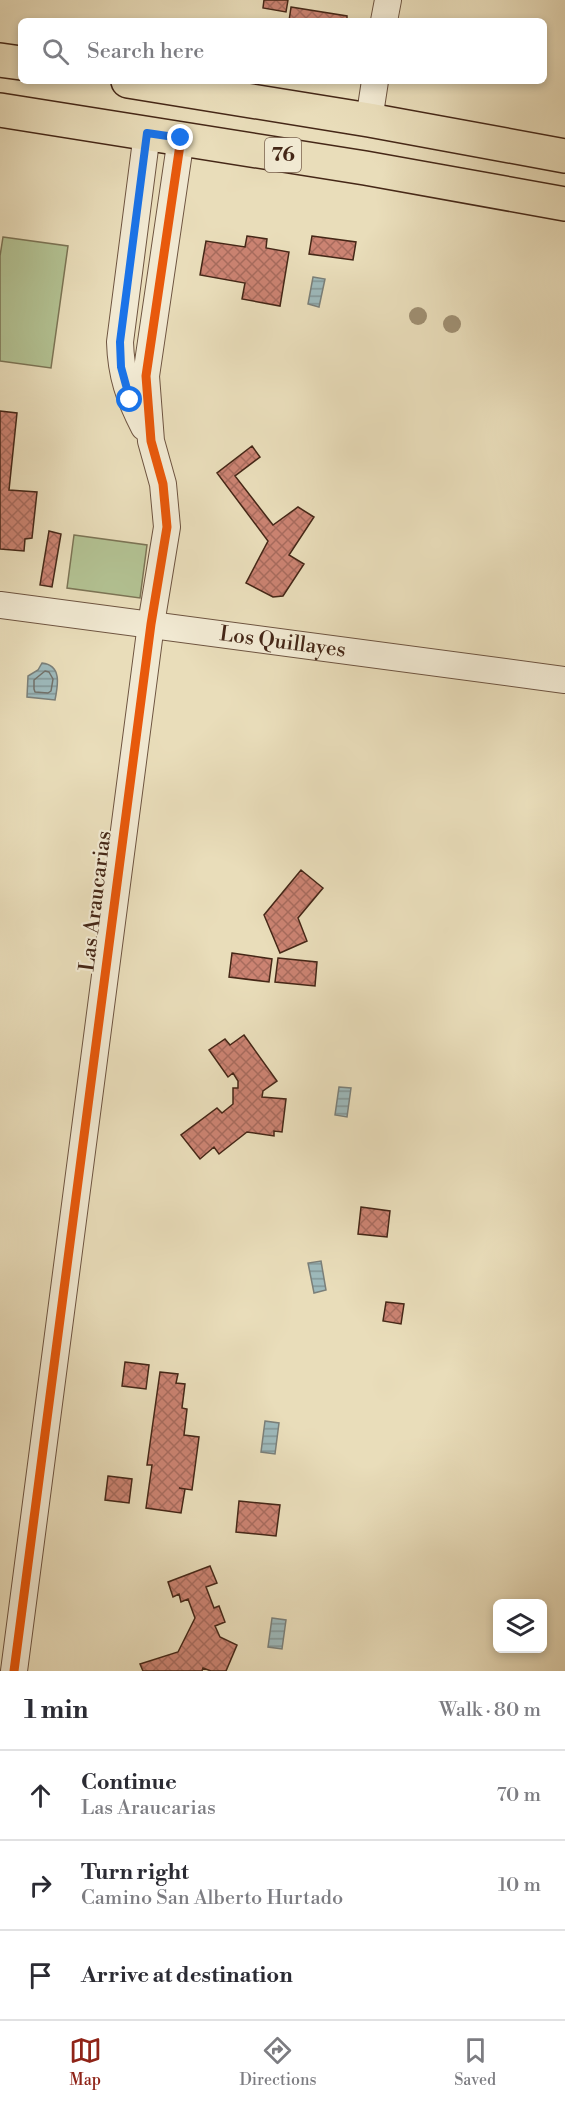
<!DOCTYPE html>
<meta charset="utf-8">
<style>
body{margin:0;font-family:"Libre Bodoni",serif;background:#f7f7f7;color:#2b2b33}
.controls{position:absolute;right:18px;bottom:18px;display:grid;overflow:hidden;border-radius:9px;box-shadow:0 3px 9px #0003}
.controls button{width:54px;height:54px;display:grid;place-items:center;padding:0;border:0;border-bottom:2px solid #e1e1e2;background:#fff;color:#2b2b33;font:30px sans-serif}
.stop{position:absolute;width:18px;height:18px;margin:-14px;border:4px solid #1a73e8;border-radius:50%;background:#fff}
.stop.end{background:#1a73e8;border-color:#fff;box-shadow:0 2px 6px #0008}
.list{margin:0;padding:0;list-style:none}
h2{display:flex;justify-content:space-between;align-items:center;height:78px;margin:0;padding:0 24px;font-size:26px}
h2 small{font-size:20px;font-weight:400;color:#7c7c81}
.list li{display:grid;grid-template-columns:39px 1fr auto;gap:18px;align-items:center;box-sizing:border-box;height:90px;padding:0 24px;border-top:2px solid #e1e1e2}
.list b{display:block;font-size:22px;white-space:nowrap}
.list p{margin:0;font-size:20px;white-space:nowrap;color:#7c7c81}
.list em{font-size:20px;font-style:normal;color:#7c7c81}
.icon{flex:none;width:33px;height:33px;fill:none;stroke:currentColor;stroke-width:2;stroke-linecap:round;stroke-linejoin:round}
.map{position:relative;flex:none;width:565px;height:1671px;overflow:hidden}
.search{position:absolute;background:#fff;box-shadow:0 3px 9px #0003;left:18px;right:18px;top:18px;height:66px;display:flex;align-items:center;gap:15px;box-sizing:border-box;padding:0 21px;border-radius:9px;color:#7c7c81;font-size:22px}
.sheet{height:348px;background:#fff}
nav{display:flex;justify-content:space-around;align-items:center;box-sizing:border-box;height:84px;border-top:2px solid #e1e1e2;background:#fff;font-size:16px;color:#7c7c81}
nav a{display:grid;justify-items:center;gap:3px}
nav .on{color:#8f2418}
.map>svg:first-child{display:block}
.grass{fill:#b3c293;stroke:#7c7455;stroke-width:1.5}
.water{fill:url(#water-rules);stroke:#7a7f79;stroke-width:1.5}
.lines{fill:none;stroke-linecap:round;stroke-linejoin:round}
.shore{stroke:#717069;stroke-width:1.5}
.building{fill:url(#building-cross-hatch);stroke:#452717;stroke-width:1.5}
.minor-casing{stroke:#6e5440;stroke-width:28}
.major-casing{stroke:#452717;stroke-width:36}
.minor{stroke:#f1e9d2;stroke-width:26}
.major{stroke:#e9ddba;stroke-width:33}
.cycleway-casing{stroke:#f1e9d2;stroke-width:13}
.cycleway{stroke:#e8590c;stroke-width:9}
.tree{fill:#9e8e71}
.route{stroke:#1a73e8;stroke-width:8}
.labels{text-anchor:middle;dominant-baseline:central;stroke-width:4.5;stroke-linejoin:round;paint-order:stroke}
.shield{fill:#f1e9d2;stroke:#79614f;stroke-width:1.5}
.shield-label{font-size:20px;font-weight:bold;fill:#452717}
.street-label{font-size:21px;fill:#452717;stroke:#f1e9d2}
</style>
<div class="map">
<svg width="565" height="1671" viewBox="0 0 565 1671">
<defs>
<pattern id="water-rules" width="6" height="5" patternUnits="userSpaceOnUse" patternTransform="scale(1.5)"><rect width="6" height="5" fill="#9db9bb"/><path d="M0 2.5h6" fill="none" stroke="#829697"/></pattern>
<pattern id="building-cross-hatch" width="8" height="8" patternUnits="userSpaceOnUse" patternTransform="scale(1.5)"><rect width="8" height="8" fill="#cb8372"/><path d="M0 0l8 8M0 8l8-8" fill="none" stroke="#a76b5d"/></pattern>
</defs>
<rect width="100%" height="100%" fill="#e9ddba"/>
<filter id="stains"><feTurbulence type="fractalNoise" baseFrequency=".00333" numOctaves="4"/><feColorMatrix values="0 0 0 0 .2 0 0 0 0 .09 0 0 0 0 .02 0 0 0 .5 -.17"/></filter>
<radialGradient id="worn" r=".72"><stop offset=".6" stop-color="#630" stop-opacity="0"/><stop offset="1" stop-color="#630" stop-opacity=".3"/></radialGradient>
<path class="grass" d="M3 237 68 246 51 368 0 361V256Z
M74 535 147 545 140 598 67 588Z"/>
<path class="water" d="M313 277 325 279 319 307 308 304Z
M42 663C62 665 58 685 55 700L27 697 28 676 38 670Z
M339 1087 351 1088 347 1117 335 1115Z
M321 1261 326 1290 314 1293 308 1263Z
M265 1421 279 1423 275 1454 261 1452Z
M272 1618 286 1620 282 1649 268 1647Z"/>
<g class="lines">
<path class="shore" d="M45 671 49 672 53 679 51 691 48 693 35 692 34 689V680Z"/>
</g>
<path class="building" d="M264 0H288L286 12 263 8Z
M291 7 347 16V21H289Z
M247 236 267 239 266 248 289 252 280 306 242 299 245 283 200 275 206 241 245 247Z
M312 236 356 242 353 260 309 254Z
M0 411 17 413 9 490 37 492 32 538 25 539 24 551 0 549Z
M252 446 260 457 235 476 273 525 298 507 314 517 289 555 304 564 283 596 273 597 246 583 268 541 217 473Z
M49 531 61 534 52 587 40 585Z
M301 870 323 888 298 918 307 941 280 953 264 915Z
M232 953 272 959 269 982 229 977Z
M278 958 317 962 315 986 275 982Z
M244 1035 277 1081 263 1091 262 1097 286 1099 282 1132 274 1131V1136L247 1132 219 1154 214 1147 200 1159 181 1135 217 1108 222 1113 233 1104V1088H238V1081L233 1073 228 1077 209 1050 225 1039 230 1045Z
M361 1207 390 1211 387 1237 358 1234Z
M386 1302 404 1304 401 1324 383 1321Z
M125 1362 149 1365 146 1389 122 1386Z
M160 1372 178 1374 176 1383 185 1384 182 1408 187 1409 184 1435 199 1437 192 1490 179 1488 185 1489 181 1513 146 1508 152 1465H147Z
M108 1476 132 1479 129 1503 105 1500Z
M239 1501 280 1505 276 1536 236 1532Z
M210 1566 217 1583 206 1587 214 1608 219 1606 225 1622 215 1626 220 1637 237 1645 226 1671H211L203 1668 202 1671H143L140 1664 178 1652 195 1618 188 1599 181 1602 179 1594 173 1597 168 1582Z"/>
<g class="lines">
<g class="minor-casing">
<g id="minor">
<path d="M384 21 388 0"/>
<path d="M369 120 375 81"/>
<path d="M144 427C129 398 121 375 120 342L147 133"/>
<path id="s1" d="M0 605 565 680"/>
<path d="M14 1671 151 624 167 527 163 484 151 441 146 376 181 138"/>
</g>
</g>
<g class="major-casing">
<path id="major" d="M0 60 21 63
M128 81 369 120 565 156
M0 110 365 168 565 204"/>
</g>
<use href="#minor" class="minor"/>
<use href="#major" class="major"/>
<g class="cycleway-casing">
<path id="cycleway" d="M14 1671 151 624 167 527 163 484 151 441 146 376 181 138"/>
</g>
<use href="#cycleway" class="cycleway"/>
</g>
<g class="tree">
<circle cx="418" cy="316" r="9"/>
<circle cx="452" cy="324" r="9"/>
</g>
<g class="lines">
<path class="route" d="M130 400 121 367 120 342 147 133 181 138"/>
</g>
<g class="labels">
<rect class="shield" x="265" y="138" width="36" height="34" rx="4.5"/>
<g class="shield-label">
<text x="283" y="155">76</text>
</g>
<g class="street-label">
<text stroke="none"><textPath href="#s1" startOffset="285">Los Quillayes</textPath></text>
<text transform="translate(96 901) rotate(-83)">Las Araucarias</text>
</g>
</g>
<rect width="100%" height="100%" filter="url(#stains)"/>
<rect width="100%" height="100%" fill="url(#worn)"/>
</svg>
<div class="controls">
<button><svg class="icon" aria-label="layers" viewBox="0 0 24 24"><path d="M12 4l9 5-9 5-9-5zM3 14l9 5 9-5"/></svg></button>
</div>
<div class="stop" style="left:130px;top:400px"></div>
<div class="stop end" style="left:181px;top:138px"></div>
<div class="search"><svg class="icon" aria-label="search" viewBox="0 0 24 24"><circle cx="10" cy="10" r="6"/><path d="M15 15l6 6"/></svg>Search here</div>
</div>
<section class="sheet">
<h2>1 min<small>Walk · 80 m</small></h2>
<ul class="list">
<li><svg class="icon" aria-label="ahead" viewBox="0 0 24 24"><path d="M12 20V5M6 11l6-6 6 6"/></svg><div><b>Continue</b><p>Las Araucarias</p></div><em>70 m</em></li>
<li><svg class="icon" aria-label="right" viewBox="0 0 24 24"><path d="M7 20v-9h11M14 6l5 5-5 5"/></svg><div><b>Turn right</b><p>Camino San Alberto Hurtado</p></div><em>10 m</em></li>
<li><svg class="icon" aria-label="arrive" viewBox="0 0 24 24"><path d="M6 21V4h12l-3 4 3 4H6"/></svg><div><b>Arrive at destination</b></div></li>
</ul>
</section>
<nav>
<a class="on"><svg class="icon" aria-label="map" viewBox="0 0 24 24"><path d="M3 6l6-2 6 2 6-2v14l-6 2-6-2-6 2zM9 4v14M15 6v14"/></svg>Map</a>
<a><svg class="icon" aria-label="directions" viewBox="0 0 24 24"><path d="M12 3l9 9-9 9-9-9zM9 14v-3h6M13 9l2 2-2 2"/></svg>Directions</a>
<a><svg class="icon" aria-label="saved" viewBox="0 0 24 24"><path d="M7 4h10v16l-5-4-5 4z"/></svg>Saved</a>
</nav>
